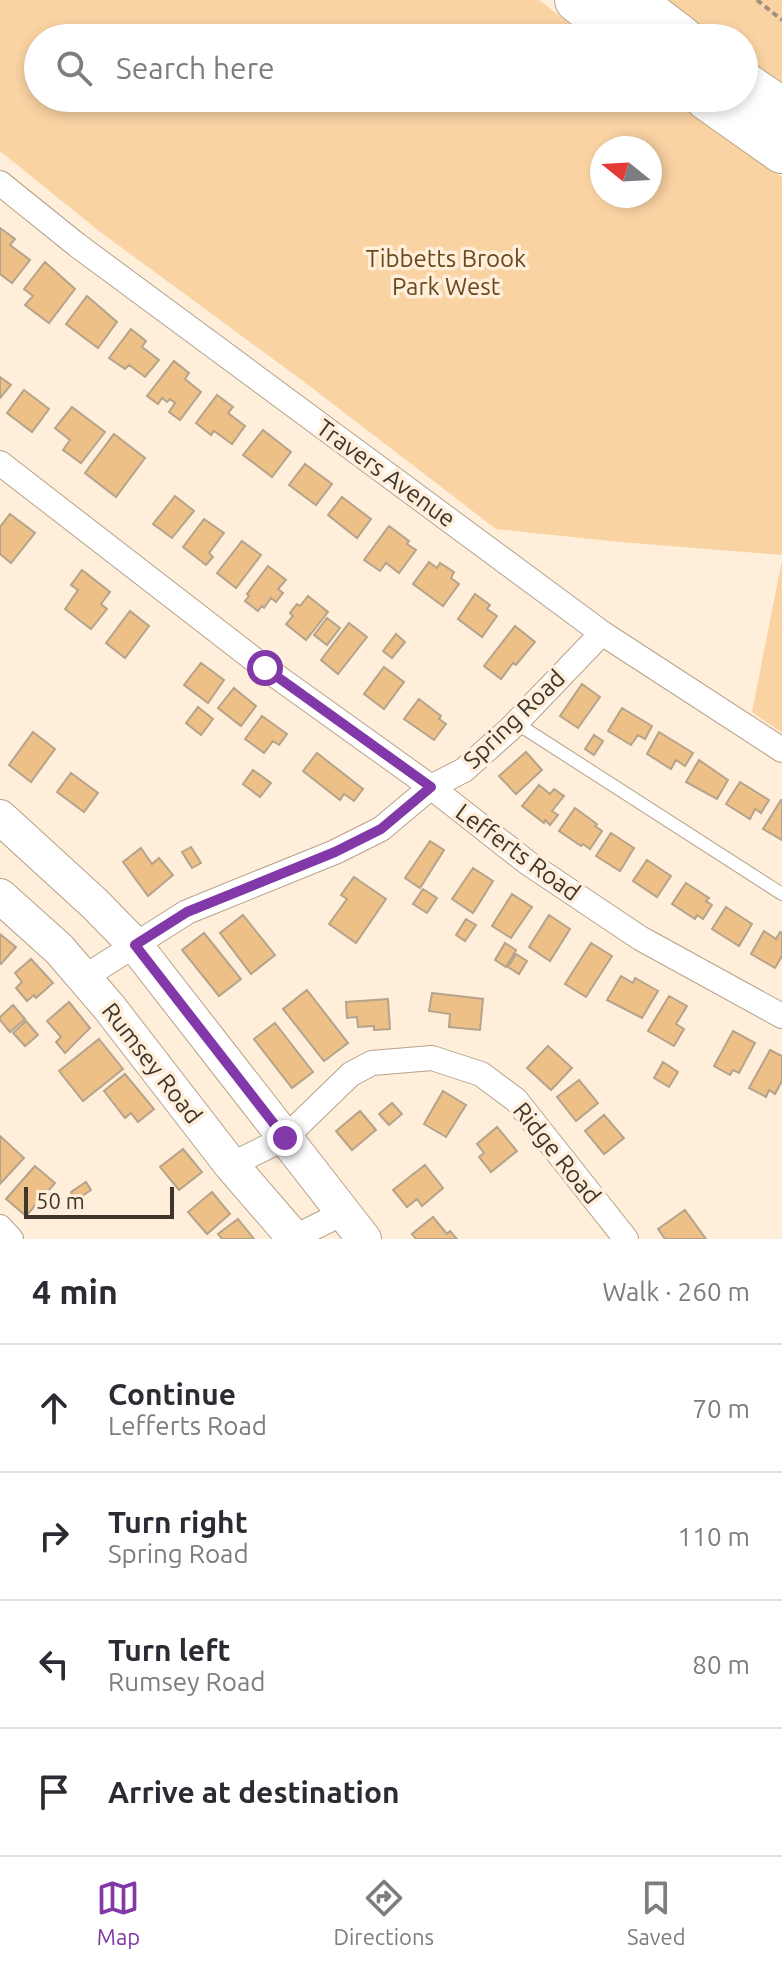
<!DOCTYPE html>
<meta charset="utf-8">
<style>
body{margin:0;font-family:Ubuntu,sans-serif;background:#f2f2f3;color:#2b2b33}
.compass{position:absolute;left:590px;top:136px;width:72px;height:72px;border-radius:50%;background:#fff;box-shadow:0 4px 12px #0003;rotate:288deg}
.scale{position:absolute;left:24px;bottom:20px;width:150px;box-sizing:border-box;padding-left:8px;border:4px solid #3e362c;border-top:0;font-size:22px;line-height:28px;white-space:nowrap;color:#3e362c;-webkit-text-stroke:6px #ffeeda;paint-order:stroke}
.stop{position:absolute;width:24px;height:24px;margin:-18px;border:6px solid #8338a9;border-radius:50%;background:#fff}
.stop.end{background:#8338a9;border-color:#fff;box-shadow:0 2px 8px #0008}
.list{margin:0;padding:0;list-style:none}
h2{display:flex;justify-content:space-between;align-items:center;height:104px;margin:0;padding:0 32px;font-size:34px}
h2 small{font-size:26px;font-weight:400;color:#7c7c81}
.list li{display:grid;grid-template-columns:52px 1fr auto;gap:24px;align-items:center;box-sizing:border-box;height:128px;padding:0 32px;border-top:2px solid #e1e1e2}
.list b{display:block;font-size:30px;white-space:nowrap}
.list p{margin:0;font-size:26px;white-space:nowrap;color:#7c7c81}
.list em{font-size:26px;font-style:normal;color:#7c7c81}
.icon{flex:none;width:44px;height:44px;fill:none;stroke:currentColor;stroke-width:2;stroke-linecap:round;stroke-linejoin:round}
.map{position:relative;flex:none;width:782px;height:1239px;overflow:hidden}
.search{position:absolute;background:#fff;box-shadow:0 4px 12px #0003;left:24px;right:24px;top:24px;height:88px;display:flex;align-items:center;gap:20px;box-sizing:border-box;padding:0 28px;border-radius:44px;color:#7c7c81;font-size:30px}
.sheet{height:616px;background:#fff}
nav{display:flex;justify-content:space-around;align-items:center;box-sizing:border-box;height:112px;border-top:2px solid #e1e1e2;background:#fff;font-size:22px;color:#7c7c81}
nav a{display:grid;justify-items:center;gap:4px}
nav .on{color:#8338a9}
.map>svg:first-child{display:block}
.green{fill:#fad3a3;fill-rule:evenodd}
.building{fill:#ecc086;stroke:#b6a38b;stroke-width:2}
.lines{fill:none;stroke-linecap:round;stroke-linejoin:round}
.lane-casing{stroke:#b5a28a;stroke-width:14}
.street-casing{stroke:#b5a28a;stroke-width:26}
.secondary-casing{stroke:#b5a28a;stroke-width:36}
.highway-casing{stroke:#b5a28a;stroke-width:46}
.path{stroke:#9e9182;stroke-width:4;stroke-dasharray:6 4;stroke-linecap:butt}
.lane{stroke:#fff;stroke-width:12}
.street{stroke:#fff;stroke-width:24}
.secondary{stroke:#fff;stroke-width:34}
.highway{stroke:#fff;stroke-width:44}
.route{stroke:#8338a9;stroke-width:10}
.labels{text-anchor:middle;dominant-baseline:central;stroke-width:7;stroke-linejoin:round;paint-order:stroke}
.park-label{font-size:24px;fill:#694a1f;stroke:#ffeeda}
.street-label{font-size:24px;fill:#3e362c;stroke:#ffeeda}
</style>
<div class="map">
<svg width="782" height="1239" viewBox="0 0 782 1239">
<rect width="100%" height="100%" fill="#ffeeda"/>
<path class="green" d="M0 0H539L588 38H38V98H670L782 177V555L620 542 496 529 303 381 99 231 0 151ZM602 148H650V196H602Z
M668 0H782V84L744 57V38H717Z
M782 560V733L752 712Z"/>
<path class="building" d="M0 228 15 239 10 245 30 260 12 283 0 274Z
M45 262 75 289 49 323 25 305 33 296 24 289Z
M87 296 117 322 98 348 66 324Z
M131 329 146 341 142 347 159 360 145 377 129 365 125 369 109 358Z
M174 361 189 373 185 379 201 392 180 420 169 412 175 403 170 399 167 402 162 398 158 404 147 396Z
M0 377 11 385 0 398Z
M24 390 49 409 32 432 7 413Z
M217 395 233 407 228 413 245 426 232 444 214 431 211 435 196 423Z
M72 407 105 432 81 463 63 450 70 440 55 428Z
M263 430 291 452 272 477 243 455Z
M114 434 145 458 116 497 85 473Z
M305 464 332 484 316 505 289 485Z
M175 496 194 511 172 538 153 524Z
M342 497 371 519 357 538 328 515Z
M10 514 35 533 11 563 0 554V527Z
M204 519 224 533 209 553 213 557 206 565 183 547Z
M389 526 409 541 407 544 416 550 399 573 386 563 380 571 364 560Z
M242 541 261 555 236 588 217 573Z
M429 562 437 568 440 563 454 572 451 578 459 584 443 606 413 584Z
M268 566 286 580 278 589 283 593 276 602 271 598 264 608 262 606 258 611 245 601 249 596 247 594Z
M82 570 110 592 101 604 107 609 91 629 65 609 78 590 71 585Z
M475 594 490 605 487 609 497 616 482 637 458 619Z
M308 596 328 612 306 640 286 624 293 616 290 613 297 604 300 606Z
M130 611 149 626 125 658 106 643Z
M327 618 340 628 327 645 314 635Z
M349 623 367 637 338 674 321 660Z
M515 626 535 642 516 665 513 663 501 679 484 666Z
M396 634 405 642 392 658 383 651Z
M201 663 224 680 208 703 184 685Z
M384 667 404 682 384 709 364 694Z
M582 684 600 697 578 728 560 716Z
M234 688 256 706 241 726 218 708Z
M419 699 441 716 439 719 446 724 434 740 404 719Z
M198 707 213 719 201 735 186 723Z
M622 708 652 726 645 739 638 735 631 745 608 731Z
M262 716 287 734 279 745 273 741 264 753 245 739Z
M33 732 55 749 31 782 9 765Z
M659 732 693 753 685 766 676 760 671 769 647 754Z
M594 735 603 741 594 755 585 749Z
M526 752 542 770 516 794 499 776Z
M317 753 363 789 354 801 344 794 340 800 303 771Z
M699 760 728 780 717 799 686 782Z
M253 770 271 783 260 797 243 784Z
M71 773 98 793 84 812 57 792Z
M740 782 769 800 761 813 755 809 750 819 726 804Z
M539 785 550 794 554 789 564 796 552 811 558 815 550 825 545 820 544 823 522 806Z
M781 800H782V840L763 829Z
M575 808 597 824 595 826 602 831 590 849 583 844 581 846 559 831Z
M611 833 634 848 620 871 596 856Z
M430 841 444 850 420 888 405 878Z
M191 847 201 863 192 868 182 852Z
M141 848 152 864 159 858 173 875 148 896 123 862Z
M647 860 671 876 657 897 633 881Z
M473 868 493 881 473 913 452 899Z
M354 877 386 899 356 943 329 924 347 899 341 895Z
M686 883 709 898 706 901 712 905 703 919 697 915 695 919 672 904Z
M423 889 437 898 427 913 413 904Z
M512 894 532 907 511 938 492 926Z
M726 907 752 924 739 946 712 929Z
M243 915 275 955 251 974 220 933Z
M549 915 570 929 550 961 529 947Z
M466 919 476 925 465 941 456 935Z
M764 931 776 939 780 932 782 933V956L775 968 751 954Z
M204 933 241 979 219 996 182 950Z
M0 934 16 947 1 964 0 963Z
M505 943 516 950 506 967 495 960Z
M591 943 612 956 586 997 565 984Z
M516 954 527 961 519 974 508 967Z
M31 959 53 983 36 998 34 995 27 1001 16 988 22 982 15 973Z
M621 976 633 983 635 978 658 991 642 1018 607 1000Z
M307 990 348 1043 324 1061 283 1009Z
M432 993 483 999 480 1030 449 1027 450 1014 429 1011Z
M669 996 687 1006 676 1024 684 1029 674 1046 648 1031Z
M388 999 390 1029 374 1030V1026L358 1027 357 1017 347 1018 346 1002Z
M69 1002 90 1028 65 1053 56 1042 61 1037 47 1021Z
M13 1005 25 1019 10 1032 0 1020V1017Z
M26 1021 38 1035 25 1046 13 1033Z
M275 1023 313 1072 292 1088 254 1039Z
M733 1031 755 1043 739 1073 733 1070 730 1075 714 1066Z
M99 1039 123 1069 83 1101 59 1071Z
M548 1046 572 1068 551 1090 527 1068Z
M770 1050 782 1056V1081L775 1094 769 1090 766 1097 749 1088Z
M663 1062 678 1072 669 1087 654 1078Z
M125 1074 154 1109 138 1122 131 1113 125 1118 104 1091Z
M579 1080 598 1103 576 1121 557 1097Z
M443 1091 466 1105 446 1137 424 1124Z
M392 1103 402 1114 389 1125 379 1114Z
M360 1111 376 1130 352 1150 336 1131Z
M604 1115 624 1138 604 1154 585 1131Z
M497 1127 517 1151 491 1172 479 1157 484 1153 477 1144Z
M0 1136 24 1158 0 1184Z
M183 1149 202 1172 179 1190 160 1167Z
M425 1165 443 1188 422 1206 417 1199 407 1207 393 1190Z
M35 1166 55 1183 26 1216 6 1199Z
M86 1182 91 1190 76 1200 71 1192Z
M212 1192 230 1214 207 1234 188 1212Z
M685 1210 706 1239H665L658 1229Z
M433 1217 447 1234 450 1231 457 1239H416L412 1234Z
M238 1219 254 1239H222L218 1234Z"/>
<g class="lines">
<g class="lane-casing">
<path id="lane" d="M516 723 782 894"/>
</g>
<g class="street-casing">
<path id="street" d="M0 183 77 245 602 633 782 750
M0 463 265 668 431 787 528 863 640 938 782 1016
M83 978 187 912 335 852 381 829 431 787 464 770 510 729 602 633
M231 1165 285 1138 351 1074 372 1063 432 1058 481 1074 516 1100 626 1239
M0 1227 11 1239
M291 1239 343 1213"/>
</g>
<g class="secondary-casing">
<path id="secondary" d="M0 817 95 904 135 945 364 1239
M0 896 59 949 109 1007 231 1165 295 1239"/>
</g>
<g class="highway-casing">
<path id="highway" d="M577 0 626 38
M631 0 681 38
M744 84 782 110
M707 98 782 151"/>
</g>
<path class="path" d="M757 0 782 20"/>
<use href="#lane" class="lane"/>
<use href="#street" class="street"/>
<use href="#secondary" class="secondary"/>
<use href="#highway" class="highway"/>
</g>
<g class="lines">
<path class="route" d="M265 668 431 787 381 829 335 852 187 912 135 945 285 1138"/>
</g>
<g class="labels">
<g class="park-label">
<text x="446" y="258">Tibbetts Brook<tspan x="446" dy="28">Park West</tspan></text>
</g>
<g class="street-label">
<text transform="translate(386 473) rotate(36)">Travers Avenue</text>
<text transform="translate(514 719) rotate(-44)">Spring Road</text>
<text transform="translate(518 852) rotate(36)">Lefferts Road</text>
<text transform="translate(152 1063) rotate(52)">Rumsey Road</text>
<text transform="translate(557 1153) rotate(51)">Ridge Road</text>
</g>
</g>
</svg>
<svg class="compass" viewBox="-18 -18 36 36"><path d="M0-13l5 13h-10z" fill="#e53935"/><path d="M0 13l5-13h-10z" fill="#7c7c81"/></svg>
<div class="scale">50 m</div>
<div class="stop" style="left:265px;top:668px"></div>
<div class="stop end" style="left:285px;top:1138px"></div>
<div class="search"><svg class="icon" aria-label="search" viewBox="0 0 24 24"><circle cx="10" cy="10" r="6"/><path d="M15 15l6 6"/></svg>Search here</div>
</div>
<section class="sheet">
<h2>4 min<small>Walk · 260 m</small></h2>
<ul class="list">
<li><svg class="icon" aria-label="ahead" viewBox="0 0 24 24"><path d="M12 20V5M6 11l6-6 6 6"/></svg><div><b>Continue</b><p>Lefferts Road</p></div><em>70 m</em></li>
<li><svg class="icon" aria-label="right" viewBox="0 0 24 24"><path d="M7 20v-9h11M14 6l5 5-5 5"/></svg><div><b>Turn right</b><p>Spring Road</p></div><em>110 m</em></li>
<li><svg class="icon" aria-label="left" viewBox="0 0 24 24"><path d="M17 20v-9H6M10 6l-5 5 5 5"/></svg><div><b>Turn left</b><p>Rumsey Road</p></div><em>80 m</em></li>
<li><svg class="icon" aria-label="arrive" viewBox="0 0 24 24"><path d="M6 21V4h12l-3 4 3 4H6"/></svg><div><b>Arrive at destination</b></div></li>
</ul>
</section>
<nav>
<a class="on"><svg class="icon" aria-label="map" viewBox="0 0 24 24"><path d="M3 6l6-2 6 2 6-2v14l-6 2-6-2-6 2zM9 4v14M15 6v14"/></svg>Map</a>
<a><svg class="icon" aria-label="directions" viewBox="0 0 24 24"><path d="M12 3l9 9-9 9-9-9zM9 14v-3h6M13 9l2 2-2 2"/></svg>Directions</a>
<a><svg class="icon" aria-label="saved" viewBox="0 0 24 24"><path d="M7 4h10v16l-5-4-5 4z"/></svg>Saved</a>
</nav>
